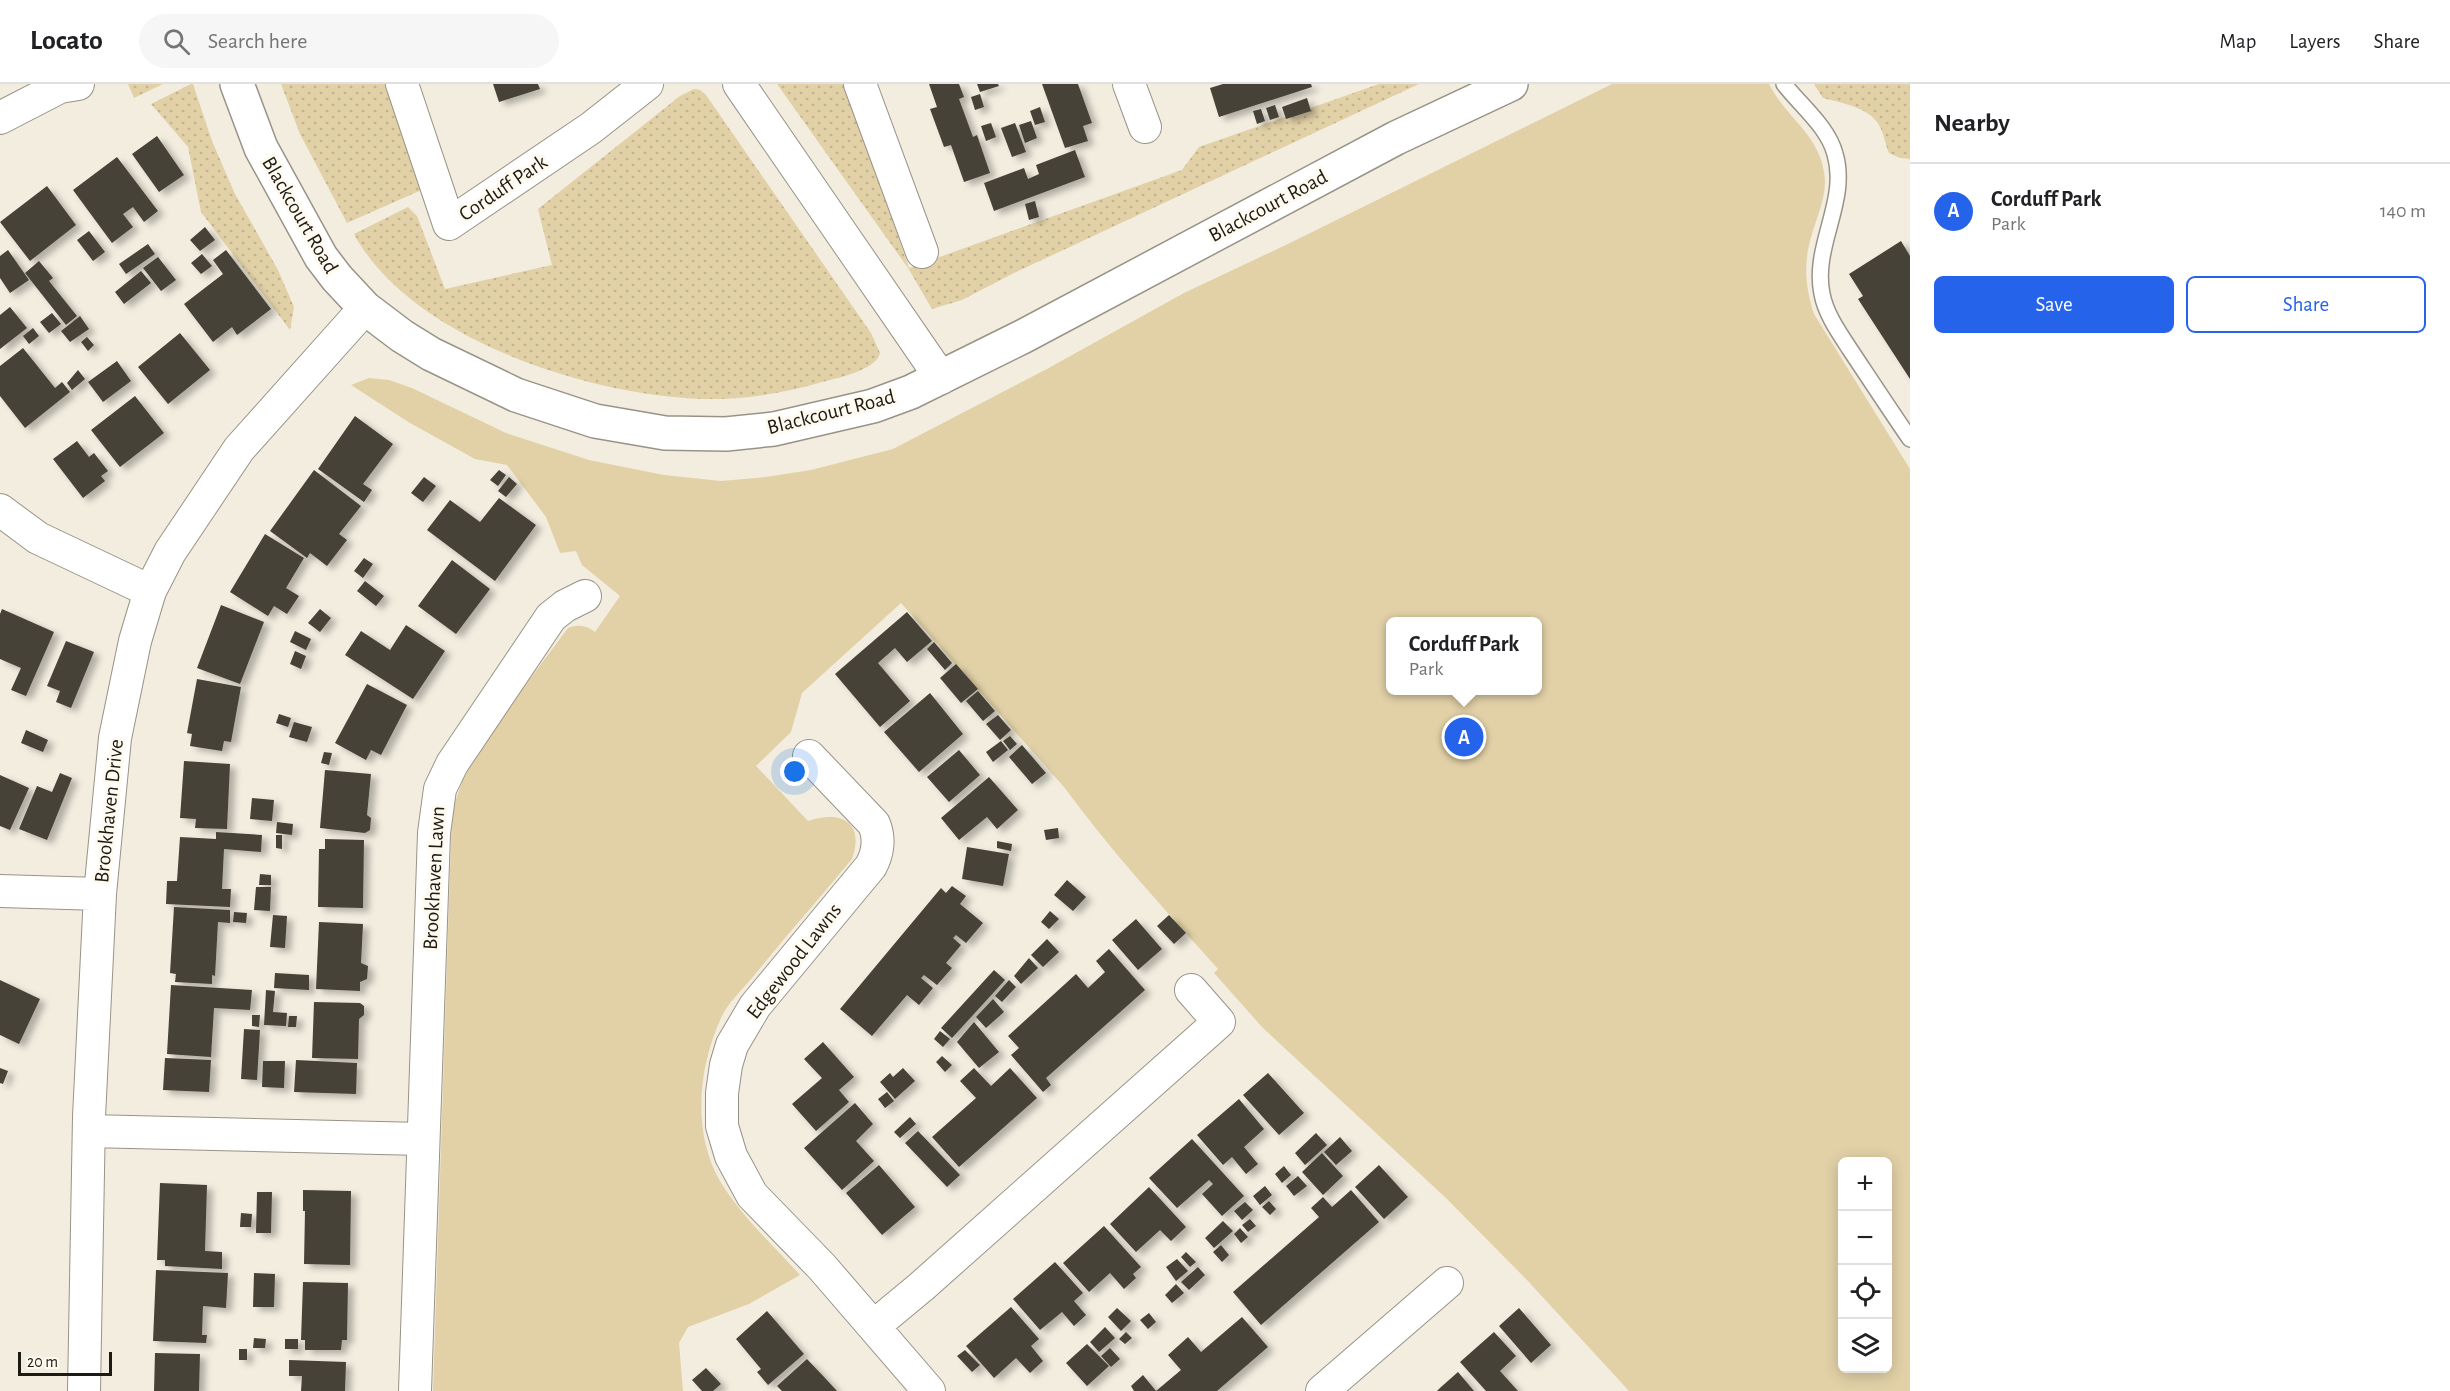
<!DOCTYPE html>
<meta charset="utf-8">
<style>
body{margin:0;font-family:"Alegreya Sans",sans-serif;background:#f6f6f6;color:#202124}
.controls{position:absolute;right:18px;bottom:18px;display:grid;overflow:hidden;border-radius:9px;box-shadow:0 3px 15px #0003}
.controls button{width:54px;height:54px;display:grid;place-items:center;padding:0;border:0;border-bottom:2px solid #e0e0e0;background:#fff;color:#202124;font:30px sans-serif}
.scale{position:absolute;left:18px;bottom:15px;width:94px;box-sizing:border-box;padding-left:6px;border:3px solid #1c1a15;border-top:0;font-size:16px;line-height:21px;white-space:nowrap;color:#1c1a15;-webkit-text-stroke:4px #fffaef;paint-order:stroke}
.you{position:absolute;left:795px;top:688px;width:21px;height:21px;margin:-15px;border:4px solid #fff;border-radius:50%;background:#1a73e8;box-shadow:0 0 0 9px #1a73e833}
.badge{display:grid;place-items:center;width:39px;height:39px;border-radius:50%;background:#2563eb;color:#fff;font-size:20px;font-weight:700}
.pin{position:absolute;translate:-50% -50%;border:3px solid #fff;box-shadow:0 2px 6px #0006}
.popup{position:absolute;left:1386px;top:533px;width:156px;height:78px;box-sizing:border-box;display:grid;place-content:center;border-radius:9px;background:#fff;filter:drop-shadow(0 2px 4px #0005);font-size:20px;white-space:nowrap;color:#757577}
.popup b{font-size:22px;color:#202124}
.popup::after{content:'';position:absolute;left:50%;top:100%;margin-left:-12px;border:12px solid transparent;border-top-color:#fff}
.list{margin:0;padding:0;list-style:none}
h2{display:flex;justify-content:space-between;align-items:center;height:78px;margin:0;padding:0 24px;font-size:26px}
h2 small{font-size:20px;font-weight:400;color:#757577}
.list li{display:grid;grid-template-columns:39px 1fr auto;gap:18px;align-items:center;box-sizing:border-box;height:96px;padding:0 24px;border-top:2px solid #e0e0e0}
.list b{display:block;font-size:22px;white-space:nowrap}
.list p{margin:0;font-size:20px;white-space:nowrap;color:#757577}
.list em{font-size:20px;font-style:normal;color:#757577}
.actions{display:flex;gap:12px;padding:18px 24px}
.actions a{flex:1;padding:14px 0;border:2px solid #2563eb;border-radius:9px;text-align:center;font-size:21px;color:#2563eb}
.actions .main{background:#2563eb;color:#fff}
.icon{flex:none;width:33px;height:33px;fill:none;stroke:currentColor;stroke-width:2;stroke-linecap:round;stroke-linejoin:round}
.map{position:relative;flex:none;width:1910px;height:1307px;overflow:hidden}
header{display:flex;align-items:center;gap:36px;box-sizing:border-box;height:84px;padding:0 30px;background:#fff;border-bottom:2px solid #e0e0e0}
header strong{font-size:28px}
nav{display:flex;gap:33px;margin-inline-start:auto;font-size:21px}
.search{width:420px;height:54px;background:#f6f6f6;display:flex;align-items:center;gap:15px;box-sizing:border-box;padding:0 21px;border-radius:33px;color:#757577;font-size:22px}
main{display:flex}
aside{flex:1;background:#fff}
.map>svg:first-child{display:block}
.grass{fill:url(#grass-dots)}
.park{fill:#e2d1a7;fill-rule:evenodd}
.building{fill:#474237;filter:url(#shadow)}
.lines{fill:none;stroke-linecap:round;stroke-linejoin:round}
.service-casing{stroke:#999387;stroke-width:18}
.minor-casing{stroke:#999387;stroke-width:34}
.tertiary-casing{stroke:#999387;stroke-width:36}
.service{stroke:#fff;stroke-width:15}
.minor{stroke:#fff;stroke-width:32}
.tertiary{stroke:#fff;stroke-width:33}
.labels{text-anchor:middle;dominant-baseline:central;stroke-width:6;stroke-linejoin:round;paint-order:stroke}
.street-label{font-size:21px;fill:#1c1a15;stroke:#fffaef}
</style>
<header>
<strong>Locato</strong>
<div class="search"><svg class="icon" aria-label="search" viewBox="0 0 24 24"><circle cx="10" cy="10" r="6"/><path d="M15 15l6 6"/></svg>Search here</div>
<nav><a>Map</a><a>Layers</a><a>Share</a></nav>
</header>
<main>
<div class="map">
<svg width="1910" height="1307" viewBox="0 0 1910 1307">
<defs>
<pattern id="grass-dots" width="8" height="8" patternUnits="userSpaceOnUse" patternTransform="scale(1.5)"><rect width="8" height="8" fill="#e2d1a7"/><path d="M2 2h.1M6 6h.1" fill="none" stroke="#c1b38f" stroke-width="1.8" stroke-linecap="round"/></pattern>
<filter id="shadow"><feDropShadow dx="6" dy="4" stdDeviation="3" flood-color="#0004"/></filter>
</defs>
<rect width="100%" height="100%" fill="#f2eddf"/>
<path class="grass" d="M128 0H163L134 14Z
M191 0H193L212 57 235 110 278 186 294 223 290 246 201 128 188 63 151 20Z
M281 0H390L426 104 347 139 300 50Z
M777 0H846L909 184 1182 86 1199 63 1379 0H1419L1014 189 962 216 932 225 908 184Z
M1814 0H1910V75L1900 74 1889 69C1885 60 1884 49 1879 41 1869 23 1841 19 1823 14Z
M694 5 700 6 706 11 871 249 880 269C876 286 838 294 822 298 788 308 755 314 720 315 603 317 412 258 354 150L408 123 417 132 445 205 552 181 538 125 680 12Z"/>
<path class="park" d="M1612 0H1769C1785 32 1819 51 1824 88 1828 110 1818 129 1812 150 1803 178 1805 202 1814 230L1910 385V1307H1629L1527 1196 1446 1114 1263 944 1214 889 1218 885C1165 826 1111 767 1064 703L901 519 802 609 791 648 756 682 808 737C841 726 865 738 852 775 819 815 784 854 752 894 742 906 727 920 721 934 698 984 692 1048 720 1097 741 1132 773 1161 800 1191L749 1220 688 1243 679 1259 683 1307H433L452 726 464 693 514 616 568 544C579 540 586 541 595 548L620 512 582 481 576 467 560 469 546 433 507 381 475 375 410 339 351 301 369 294 389 296 412 304 506 349 589 376 664 391 721 397 766 393 811 386 893 365 1045 286 1184 209 1292 158ZM1390 538H1538V606H1390ZM1842 1078H1888V1284H1842Z"/>
<path class="building" d="M493 0H538L540 5 499 18Z
M929 0H959L964 13 959 15 973 53 977 51 990 89 964 98 951 61 944 63 930 25 937 23Z
M977 0H998L999 2 980 8Z
M1042 0H1078L1092 39 1083 42 1088 57 1065 64Z
M1223 0H1311L1312 3 1219 33 1210 4Z
M980 10 984 23 975 26 971 13Z
M1307 14 1311 27 1286 35 1282 23Z
M1275 21 1279 33 1270 36 1266 24Z
M1040 23 1045 38 1035 41 1030 27Z
M1261 25 1265 37 1257 40 1253 27Z
M1031 37 1037 54 1025 59 1019 41Z
M991 39 996 53 986 57 981 42Z
M1015 39 1026 68 1012 73 1001 44Z
M157 52 184 91 159 108 132 70Z
M1075 66 1085 93 994 127 984 99 1024 84 1028 95 1039 90 1036 81Z
M117 73 158 127 144 138 133 123 123 130 133 143 112 159 73 106Z
M47 102 76 141 30 177 0 138Z
M1035 117 1039 133 1029 136 1025 120Z
M205 143 215 156 200 167 190 156Z
M89 147 105 168 93 177 77 156Z
M1901 157 1910 172V295L1858 215 1863 212 1849 190Z
M148 160 155 170 126 190 119 180Z
M8 166 29 196 10 209 0 194V172Z
M226 166 271 225 237 251 232 243 213 258 184 220 223 190 213 176Z
M202 170 212 182 201 190 191 179Z
M158 173 176 196 161 207 143 184Z
M39 177 53 194 49 197 77 232 66 241 25 189Z
M141 187 151 199 124 220 115 208Z
M10 223 27 244 0 265V231Z
M52 229 61 240 49 249 40 238Z
M80 232 89 245 70 258 61 247Z
M33 244 39 252 29 260 23 252Z
M180 249 210 286 168 320 138 283Z
M87 253 94 261 88 267 81 258Z
M23 264 55 304 62 298 70 308 25 344 0 312V282Z
M117 277 131 297 103 318 88 298Z
M78 286 85 295 72 306 67 299Z
M135 312 164 349 120 383 91 346Z
M355 332 393 360 363 400 372 406 364 418 318 385Z
M77 357 89 373 94 369 108 387 101 392 105 397 83 414 53 375Z
M314 386 361 422 339 450 347 456 327 482 310 469 307 474 270 447Z
M499 386 506 391 498 402 490 396Z
M424 393 436 402 423 418 411 409Z
M509 393 517 400 506 413 498 407Z
M499 414 536 441 495 497 427 446 450 416 480 438Z
M265 450 304 474 286 504 299 512 287 530 274 522 268 532 230 508Z
M364 474 373 480 363 494 354 487Z
M452 476 490 505 456 550 418 522Z
M365 497 384 512 376 522 357 507Z
M221 521 264 538 240 600 197 584Z
M2 525 54 548 26 612 11 606 21 584 0 575V530Z
M320 525 331 534 320 548 308 539Z
M907 528 932 557 907 578 895 564 878 579 910 617 880 643 835 590Z
M406 541 445 567 413 615 345 571 361 547 390 566Z
M295 547 311 555 306 566 290 558Z
M66 557 94 568 71 624 56 618 60 607 47 602Z
M934 558 952 579 945 586 927 565Z
M295 567 306 572 301 585 290 580Z
M956 580 978 605 961 619 940 594Z
M197 595 241 603 231 658 224 657 222 667 190 662 192 650 187 649Z
M367 600 407 621 381 671 371 666 366 676 335 659Z
M978 607 995 627 983 637 966 617Z
M930 609 963 650 919 688 884 648Z
M279 630 291 634 288 643 276 639Z
M998 631 1011 646 1000 656 986 640Z
M294 638 312 643 307 658 289 653Z
M26 646 48 656 43 668 21 659Z
M1010 652 1017 660 1010 666 1003 657Z
M1001 657 1008 666 993 678 986 668Z
M1022 661 1046 689 1032 700 1009 673Z
M959 666 980 691 949 718 927 693Z
M324 668 332 669 329 681 321 679Z
M184 677 230 680 227 745 195 744 196 735 180 734Z
M325 686 371 690 367 731 371 734 370 746 365 749 320 744Z
M60 689 72 694 47 756 19 745 37 702 52 708Z
M0 691 29 704 10 746 0 742Z
M989 693 1018 726 997 745 987 733 959 756 941 734Z
M252 714 274 716 272 737 250 735Z
M277 738 293 740 292 751 276 749Z
M1058 744 1059 754 1046 756 1044 746Z
M216 748 262 751 261 768 224 765 222 805H231L230 823 166 820 167 797H177L180 753 216 755Z
M276 751H282V765L276 764Z
M325 755 364 756 363 824 318 823 319 765H325Z
M997 757 1012 760 1011 767 997 764Z
M967 763 1009 770 1003 802 962 795Z
M260 790 271 791V801H259Z
M1067 796 1086 813 1073 827 1054 811Z
M952 802 966 812 960 820 983 839 966 859 956 851 953 854 961 861 946 879 952 884 937 901 924 891 921 894 933 904 919 921 907 911 872 952 840 925 941 804 946 809Z
M256 803H271L270 827 254 826Z
M174 823 230 826V839L218 838 215 892 212 891V900L175 898 176 890 170 889Z
M1050 827 1059 835 1049 845 1041 838Z
M234 828 247 829 246 839 233 838Z
M273 831 287 832 285 864 270 863Z
M1169 831 1186 849 1174 860 1157 842Z
M1136 835 1162 865 1138 886 1112 856Z
M319 838 363 840 361 879 368 882 367 895 360 898V907L316 905Z
M1047 855 1059 868 1043 883 1031 871Z
M1109 865 1145 906 1046 994 1051 1001 1043 1008 1011 971 1019 964 1008 952 1076 890 1088 904 1105 888 1096 877Z
M1029 874 1038 884 1021 900 1014 892Z
M994 886 1005 896 952 954 941 944Z
M275 889 309 891V906L274 904Z
M0 896 40 915 19 960 0 951Z
M1009 896 1016 903 1002 918 995 912Z
M171 901 252 906 250 926 214 924 211 973 167 970Z
M266 906 275 907 273 928 287 929 286 942 264 941Z
M993 915 1004 928 986 944 976 933Z
M314 918 360 919 364 922V931L359 935 358 975 312 974Z
M252 931H260L259 943 252 942Z
M289 932H297L296 943H288Z
M974 938 999 968 979 984 957 958Z
M244 945 260 946 257 996 241 995Z
M940 947 950 955 943 963 934 955Z
M823 958 854 993 839 1006 849 1018 816 1047 792 1020 822 994 804 975Z
M942 972 952 981 945 988 936 978Z
M165 974 211 976 209 1008 163 1006Z
M296 976 357 979 356 1010 294 1008Z
M263 977H285L284 1004 262 1003Z
M0 984 8 987 3 1000 0 999Z
M903 984 915 997 895 1015 880 998 890 989 893 993Z
M974 984 991 1002 1010 984 1037 1014 959 1083 932 1053 976 1014 960 997Z
M1268 989 1304 1029 1279 1051 1243 1011Z
M887 1008 894 1017 885 1024 878 1015Z
M1239 1015 1264 1045 1244 1063 1258 1080 1246 1090 1232 1073 1223 1081 1197 1051Z
M855 1019 873 1040 856 1057 874 1077 842 1106 804 1064Z
M910 1033 916 1040 900 1054 894 1048Z
M918 1047 960 1091 947 1103 905 1059Z
M1316 1049 1327 1061 1305 1081 1295 1069Z
M1340 1053 1352 1067 1336 1081 1324 1068Z
M1192 1055 1244 1112 1222 1132 1202 1110 1213 1100 1209 1096 1177 1124 1149 1094Z
M1322 1069 1343 1092 1323 1111 1302 1088Z
M879 1081 915 1123 882 1151 846 1109Z
M1379 1081 1408 1113 1384 1135 1355 1103Z
M1284 1082 1291 1091 1282 1099 1275 1090Z
M1298 1092 1307 1102 1294 1112 1286 1102Z
M160 1099 207 1101 205 1167 222 1168V1185L165 1182V1176H157Z
M1265 1102 1272 1111 1260 1121 1253 1112Z
M1149 1103 1186 1143 1171 1157 1160 1146 1136 1168 1110 1140Z
M303 1106 351 1107 350 1181 304 1180 305 1127H303Z
M1351 1106 1379 1138 1261 1241 1233 1208 1319 1133 1311 1124 1323 1113 1332 1123Z
M257 1108H272L271 1149H256Z
M1269 1117 1276 1125 1270 1131 1262 1123Z
M1245 1118 1253 1126 1242 1136 1234 1127Z
M241 1129 252 1130 251 1143H240Z
M1250 1135 1256 1142 1248 1148 1242 1141Z
M1223 1137 1233 1147 1214 1164 1205 1154Z
M1104 1142 1141 1183 1133 1190 1136 1194 1124 1205 1110 1189 1089 1208 1063 1179Z
M1240 1144 1248 1153 1241 1159 1234 1150Z
M1221 1161 1229 1171 1222 1178 1213 1168Z
M1186 1168 1196 1178 1190 1183 1181 1173Z
M1177 1175 1188 1187 1176 1197 1166 1183Z
M1055 1178 1083 1209 1074 1217 1086 1231 1074 1242 1062 1228 1040 1246 1013 1215Z
M1198 1183 1205 1191 1189 1206 1181 1198Z
M156 1186 228 1189 226 1224 203 1222 202 1251H207L206 1259 153 1257Z
M254 1189 275 1190 274 1223H253Z
M303 1198 348 1199 347 1256H342L341 1266H305V1256H301Z
M1176 1200 1184 1209 1172 1219 1165 1211Z
M1011 1223 1039 1255 1031 1262 1043 1277 1030 1289 1016 1274 994 1294 966 1262Z
M1117 1224 1131 1237 1121 1247 1108 1233Z
M1519 1224 1551 1261 1531 1279 1499 1242Z
M767 1227 804 1270 768 1301 757 1288 761 1285 736 1255Z
M1149 1229 1156 1238 1148 1245 1140 1236Z
M1242 1233 1268 1263 1217 1307H1134L1131 1302 1143 1291 1156 1307 1181 1286 1168 1271 1188 1253 1201 1268Z
M1105 1243 1115 1254 1099 1268 1090 1258Z
M1126 1248 1132 1254 1125 1260 1119 1255Z
M1494 1248 1516 1272 1500 1287 1518 1307H1486L1460 1278Z
M254 1254 266 1255 265 1264H253Z
M285 1255H298V1265H285Z
M1087 1260 1109 1282 1087 1302 1066 1279Z
M1110 1264 1120 1275 1111 1283 1101 1272Z
M239 1265H247V1276H239Z
M965 1266 980 1281 972 1288 957 1272Z
M155 1269 200 1270 199 1307H154Z
M807 1275 825 1294 837 1307H782L777 1302Z
M289 1276 346 1278 345 1307H301L302 1292H289Z
M706 1284 721 1300 713 1307H702L692 1296Z
M1458 1288 1474 1307H1437L1441 1303Z"/>
<g class="lines">
<g class="service-casing">
<path id="service" d="M1784 0C1801 22 1828 43 1835 70 1849 117 1812 162 1822 210 1826 231 1840 250 1851 267 1871 297 1890 326 1910 355"/>
</g>
<g class="minor-casing">
<path id="minor" d="M402 0 449 140 591 44 647 0
M739 0 941 294
M860 0 922 168
M1129 0 1145 43
M0 34 60 3 78 0
M0 426 38 454 150 507
M809 672 874 740C880 754 878 769 871 782L755 922 732 961 726 981 722 1009V1042L731 1072 752 1111 822 1183 929 1307
M0 807 100 810
M89 1047 422 1055
M874 1242 921 1203 1219 938 1191 906
M84 1307 89 1033 100 810 115 654 135 557 150 507 170 468 239 365 365 224
M415 1307 434 749 440 705 452 680 551 533 565 522 585 512
M1322 1307 1447 1199"/>
</g>
<g class="tertiary-casing">
<path id="tertiary" d="M237 0 261 64 321 173 337 194 365 224 402 252 431 270 516 311 595 337 665 349 726 350 774 345 873 322 911 308 1024 252 1396 54 1511 0"/>
</g>
<use href="#service" class="service"/>
<use href="#minor" class="minor"/>
<use href="#tertiary" class="tertiary"/>
</g>
<g class="labels">
<g class="street-label">
<text transform="translate(503 104) rotate(-34)">Corduff Park</text>
<text transform="translate(1268 122) rotate(-28)">Blackcourt Road</text>
<text transform="translate(300 131) rotate(60)">Blackcourt Road</text>
<text transform="translate(831 328) rotate(-14)">Blackcourt Road</text>
<text transform="translate(109 727) rotate(-84)">Brookhaven Drive</text>
<text transform="translate(434 794) rotate(-87)">Brookhaven Lawn</text>
<text transform="translate(794 877) rotate(-52)">Edgewood Lawns</text>
</g>
</g>
</svg>
<div class="controls">
<button>+</button>
<button>−</button>
<button><svg class="icon" aria-label="locate" viewBox="0 0 24 24"><circle cx="12" cy="12" r="6"/><path d="M12 2v4M12 18v4M2 12h4M18 12h4"/></svg></button>
<button><svg class="icon" aria-label="layers" viewBox="0 0 24 24"><path d="M12 4l9 5-9 5-9-5zM3 14l9 5 9-5"/></svg></button>
</div>
<div class="scale">20 m</div>
<div class="you"></div>
<div class="pin badge" style="left:1464px;top:653px">A</div>
<div class="popup"><b>Corduff Park</b>Park</div>
</div>
<aside>
<h2>Nearby<small></small></h2>
<ul class="list">
<li><span class="badge">A</span><div><b>Corduff Park</b><p>Park</p></div><em>140 m</em></li>
</ul>
<div class="actions"><a class="main">Save</a><a>Share</a></div>
</aside>
</main>
